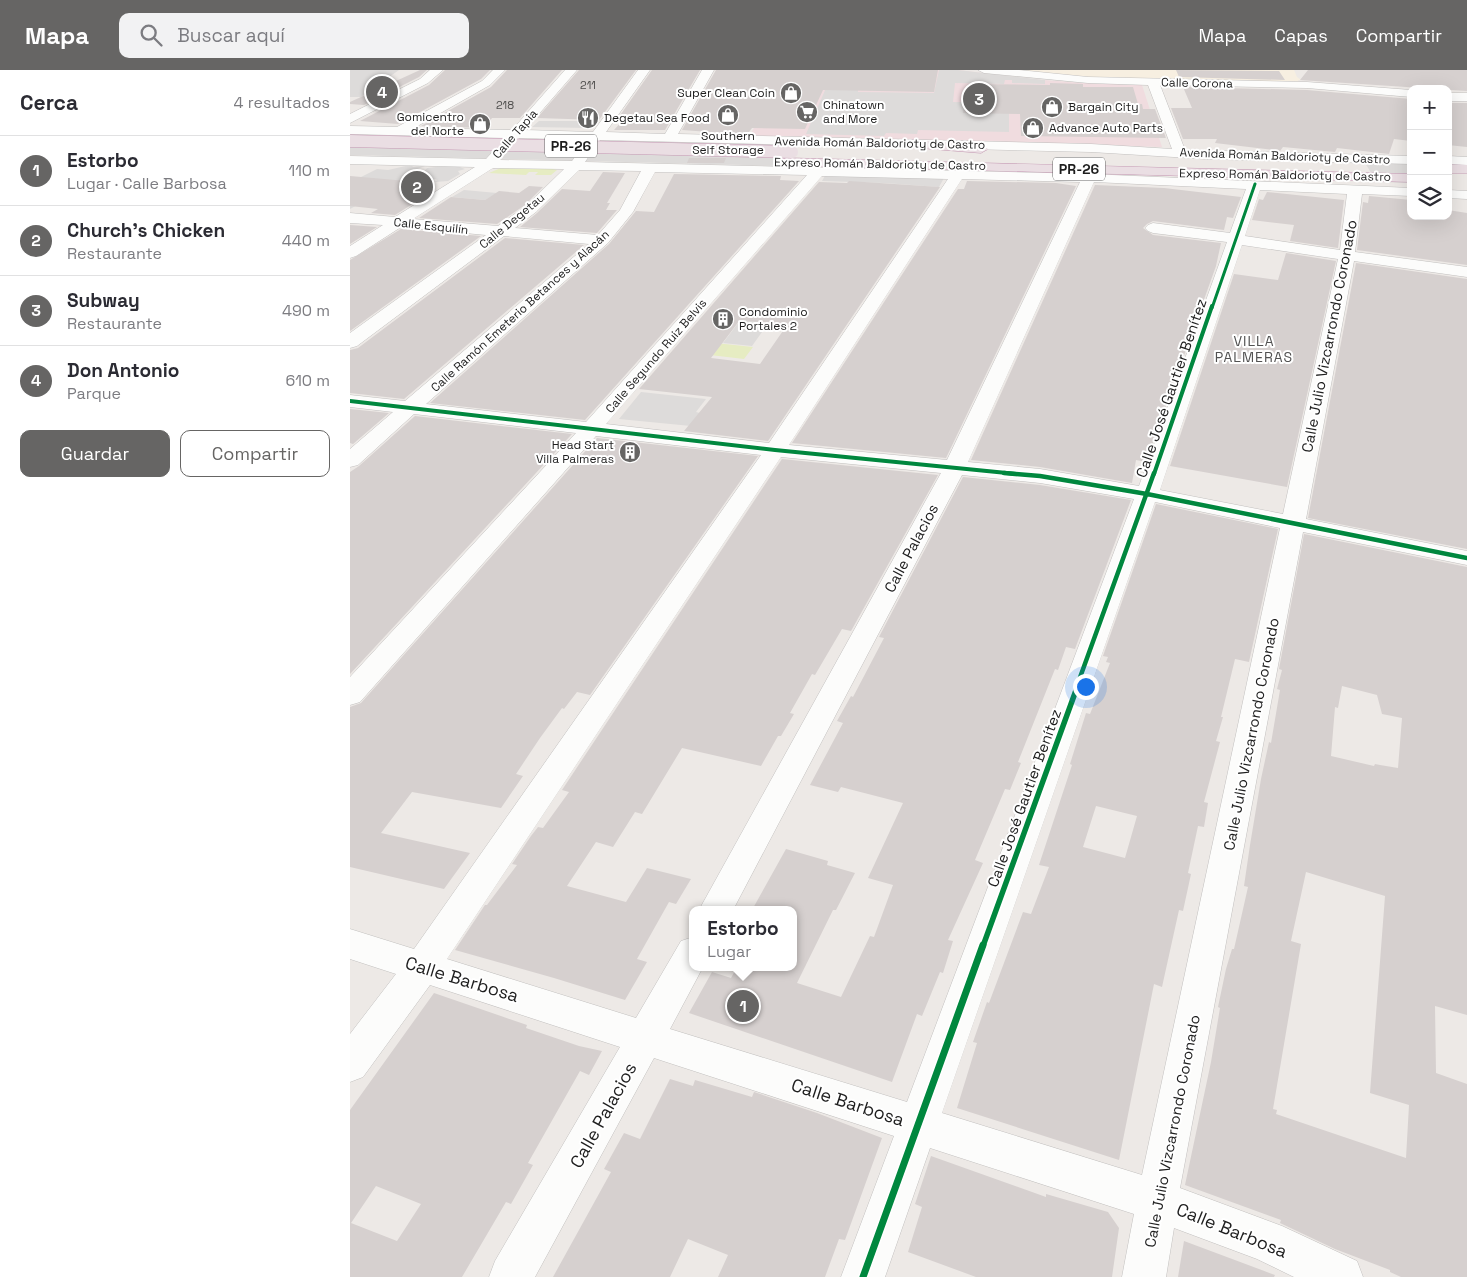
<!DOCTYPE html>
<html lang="es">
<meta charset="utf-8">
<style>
body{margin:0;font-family:"Space Grotesk",sans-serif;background:#f2f2f3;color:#2b2b33}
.controls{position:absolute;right:15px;top:15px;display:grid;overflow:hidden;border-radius:10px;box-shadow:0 5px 20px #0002}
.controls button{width:45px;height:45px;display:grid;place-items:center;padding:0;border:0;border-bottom:1px solid #e1e1e2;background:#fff;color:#2b2b33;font:25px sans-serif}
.you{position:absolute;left:735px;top:616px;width:18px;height:18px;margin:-12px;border:4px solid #fff;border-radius:50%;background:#1a73e8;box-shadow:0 0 0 8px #1a73e833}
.badge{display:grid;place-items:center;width:32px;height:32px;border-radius:50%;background:#666564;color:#fff;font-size:16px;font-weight:700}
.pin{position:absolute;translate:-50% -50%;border:2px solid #fff;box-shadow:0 1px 5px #0006}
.popup{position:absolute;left:339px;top:836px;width:108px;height:65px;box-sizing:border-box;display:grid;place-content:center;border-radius:10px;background:#fff;filter:drop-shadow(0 1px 4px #0005);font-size:16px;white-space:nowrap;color:#7c7c81}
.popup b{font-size:19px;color:#2b2b33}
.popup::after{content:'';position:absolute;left:50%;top:100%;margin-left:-10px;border:10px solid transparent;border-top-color:#fff}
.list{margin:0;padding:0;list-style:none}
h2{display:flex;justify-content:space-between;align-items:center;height:65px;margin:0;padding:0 20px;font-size:21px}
h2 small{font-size:16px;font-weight:400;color:#7c7c81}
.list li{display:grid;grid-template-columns:32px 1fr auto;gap:15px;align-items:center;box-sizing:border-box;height:70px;padding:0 20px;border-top:1px solid #e1e1e2}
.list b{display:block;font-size:19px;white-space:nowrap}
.list p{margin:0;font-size:16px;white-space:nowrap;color:#7c7c81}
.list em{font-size:16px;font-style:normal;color:#7c7c81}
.actions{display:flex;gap:10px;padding:15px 20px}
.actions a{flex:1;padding:11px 0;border:1px solid #666564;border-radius:10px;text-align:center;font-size:18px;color:#666564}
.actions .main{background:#666564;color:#fff}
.icon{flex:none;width:28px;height:28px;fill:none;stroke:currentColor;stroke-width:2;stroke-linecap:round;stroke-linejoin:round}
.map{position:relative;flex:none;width:1117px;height:1207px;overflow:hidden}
header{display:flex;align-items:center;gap:30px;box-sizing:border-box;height:70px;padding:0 25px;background:#666564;color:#fff}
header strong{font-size:24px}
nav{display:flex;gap:28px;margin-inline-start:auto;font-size:18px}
.search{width:350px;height:45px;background:#f2f2f3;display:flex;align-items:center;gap:12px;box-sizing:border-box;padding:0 18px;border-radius:10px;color:#7c7c81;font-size:19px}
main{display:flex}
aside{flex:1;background:#fff}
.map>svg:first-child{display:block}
.commercial{fill:#f0dcdf}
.education{fill:#f7efe1}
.grass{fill:#e6ecc2}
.parking{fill:#dddbda}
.building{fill:#d6d0cf;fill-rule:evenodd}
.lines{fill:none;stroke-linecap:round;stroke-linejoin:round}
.minor-casing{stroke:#c2c0bf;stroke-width:1}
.highway-casing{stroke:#c59ab4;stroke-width:1}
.minor{fill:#fcfcfb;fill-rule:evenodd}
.highway{fill:#eadee3;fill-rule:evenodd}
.highway-bridge-casing{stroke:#c59ab4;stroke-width:13;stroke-linecap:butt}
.highway-bridge{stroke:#eadee3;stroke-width:12}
.cycleway-far4-casing{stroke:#fff;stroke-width:5}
.cycleway-far3-casing{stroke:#fff;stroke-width:6}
.cycleway-far2-casing{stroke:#fff;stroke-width:7}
.cycleway-far1-casing{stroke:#fff;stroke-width:9}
.cycleway-casing{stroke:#fff;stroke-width:10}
.cycleway-far4{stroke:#00873e;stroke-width:3}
.cycleway-far3{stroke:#00873e;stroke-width:4}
.cycleway-far2{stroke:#00873e;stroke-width:4.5}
.cycleway-far1{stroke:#00873e;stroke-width:5.5}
.cycleway{stroke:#00873e;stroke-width:7}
.labels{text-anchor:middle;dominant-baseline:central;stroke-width:4;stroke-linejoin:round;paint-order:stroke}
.far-number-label{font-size:11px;fill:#4d4c4b}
.far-street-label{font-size:12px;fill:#1e1e1e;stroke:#fff}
.far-poi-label{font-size:12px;fill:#1e1e1e;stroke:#fff;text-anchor:start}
.shield{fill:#fff;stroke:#626262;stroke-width:1}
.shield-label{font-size:14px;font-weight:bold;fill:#1e1e1e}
.far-neighbourhood-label{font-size:14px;letter-spacing:1px;fill:#515151;stroke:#fff}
.street-label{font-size:15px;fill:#1e1e1e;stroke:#fff}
.near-street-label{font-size:18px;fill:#1e1e1e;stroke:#fff}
</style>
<header>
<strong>Mapa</strong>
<div class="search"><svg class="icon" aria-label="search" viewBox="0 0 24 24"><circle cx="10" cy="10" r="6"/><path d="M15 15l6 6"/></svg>Buscar aquí</div>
<nav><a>Mapa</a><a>Capas</a><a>Compartir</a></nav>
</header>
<main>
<aside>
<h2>Cerca<small>4 resultados</small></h2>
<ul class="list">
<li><span class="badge">1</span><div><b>Estorbo</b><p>Lugar · Calle Barbosa</p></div><em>110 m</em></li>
<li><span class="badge">2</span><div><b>Church's Chicken</b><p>Restaurante</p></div><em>440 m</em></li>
<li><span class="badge">3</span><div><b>Subway</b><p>Restaurante</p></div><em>490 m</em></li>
<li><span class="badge">4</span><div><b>Don Antonio</b><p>Parque</p></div><em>610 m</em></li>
</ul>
<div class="actions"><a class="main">Guardar</a><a>Compartir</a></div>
</aside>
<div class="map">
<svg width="1117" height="1207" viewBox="0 0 1117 1207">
<rect width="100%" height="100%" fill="#ede9e6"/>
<path class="commercial" d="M435 0H608L679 9 735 13 788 15H792L812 77 399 67Z"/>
<path class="education" d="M652 0H944L947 7 951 10H948L949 12 761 9Z"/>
<path class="grass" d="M153 97 203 99 207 100 201 105H185L188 102H179L176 105 139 103Z
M337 270 403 277 394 289 326 281Z"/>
<path class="parking" d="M0 0H49L11 27H0Z
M589 0H608L695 10V14L662 13V10H655L654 14 605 13 603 32 659 33V62L568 60 567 64 536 63 534 66 456 64 476 18 508 19V22L584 23Z
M189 51H244L239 58 182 57Z
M0 65 443 75 433 96 0 85Z
M1013 90 1061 91V113L1027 112Z
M60 95H65L62 97 75 96 62 101 63 102 59 105 62 106 42 119 20 128 0 139V127L7 109 27 99 38 100Z
M94 96H107L115 99 108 101 110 104 98 111 85 112 87 110 85 109 79 112 63 111 69 108 77 98Z
M476 104 594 108 589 117 534 113 472 111Z
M114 120 147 123 135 130 102 127Z
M411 223 438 226 402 276 373 273Z
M291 322 356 329 346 342 350 343 341 356 269 349Z"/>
<path class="building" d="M70 0H77L69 7 14 35 0 34V32Z
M95 0H140L131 9 48 54 10 51 79 15Z
M157 0H212L170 48H142L135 58 71 56 141 17Z
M229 0H286L249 50 187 48Z
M302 0H350L315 60H264L272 51H266Z
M366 0H588L584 22 473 20 455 59 402 58 399 62 387 64 332 60Z
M826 0 929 1 935 10 829 7Z
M958 0H1117V21L950 10Z
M700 13 733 14V17H783L788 34H792L793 39H805L816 68 671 66 670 44 613 43 618 14 700 15Z
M833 17 957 20 1061 29V71L1044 69 1039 84 987 78 985 82 933 77 930 81 924 80 865 73 867 69H833L821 38H842Z
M1098 33H1117V77L1098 75Z
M339 88H376L374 93H337Z
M253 102 275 103 257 133H260L256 140H267L247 163 170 157 187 143 212 119 240 121Z
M324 104 431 106 430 110 449 111 235 350 80 333 259 174 286 141 304 142Z
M0 106 80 113 61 124 77 125 45 145 21 143 28 139 0 136Z
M499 111 590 117 418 371 334 361 362 327 289 319 469 112 497 113ZM390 250 437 255 410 294 361 288Z
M617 111 706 113 726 116 596 388 442 373 608 119H614Z
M745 115 814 118 891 127 883 148 877 147 874 160 803 151 797 154 793 158 803 165 871 173 866 196 796 392 786 390 782 413 690 397 621 390Z
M179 116 193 117 175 135 147 154 69 148 101 127 135 130 149 121 169 123Z
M917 122 994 130 988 178 940 171 944 155 902 150 909 129 913 130Z
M1019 126 1061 130V146H1098V140L1117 143V195L1007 180 1013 132 1018 133Z
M0 155 27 157 0 174Z
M51 159 131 166 0 261V190Z
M155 168 234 175 54 329 0 323V280L8 278Z
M936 183 986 191 937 417 820 396 884 204 928 210Z
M1006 193 1117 209V479L958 448Z
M0 339 39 343 3 374 0 373Z
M65 346 222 364 0 604V402L9 396Z
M247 368 408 386 240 625 227 622 214 639 212 638 190 668 166 704 173 706 151 738 62 722 31 763 120 783 94 819 0 797V637L11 633Z
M432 389 588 405 501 561 492 559 465 605 462 604 440 643 444 644 431 666H428L411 696 332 678 292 744 285 742 263 777 246 772 217 816 276 832 297 798 341 809 326 834 319 832 287 889 297 892 275 930 204 908 105 880 135 835H137L167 795 162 794 181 766 188 757 193 758 219 722 212 720Z
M613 407 690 415 781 430 725 579 716 577 708 600 705 599 668 692 671 693 660 720 655 719 625 790 633 793 598 870 603 871 593 903 590 902 572 946 567 944 542 1012 339 943 362 902 381 908 387 897H443V840H402L436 779 478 791 477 795 505 803 486 840H483L447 913 491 927 520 866 524 867 543 815 518 808 553 733 491 717 488 722 460 715 493 653 487 651 501 626 503 627 534 568 529 567Z
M806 434 928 459 899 592 885 589 871 647H873L866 671 870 672 854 732 858 733 854 757 848 756 838 803 841 804 833 841 829 840 812 917 804 914 769 1090 607 1038 627 973 623 972 637 932 639 933 673 842 681 844 699 797 689 795 722 695 720 694 736 643 740 644 760 593 756 592 758 587 753 586ZM746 736 787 746 775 788 733 777Z
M954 464 1117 497V945L1085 936 1086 1003 1117 1014V1207H1051L1040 1202V1200L985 1179 930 1153 931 1150 835 1115 861 992 870 938 868 937 876 899 882 879H884L898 817 894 816 900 775 911 709 919 672 921 673 930 620 927 619 932 600 929 599ZM992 616 1027 625 1032 644 1052 648 1048 698 1030 695 1025 694 1024 696 981 686 985 637 988 638ZM956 802 1035 826 1020 1023 1059 1035 1056 1088 926 1044 927 1040 923 1039 951 874 941 871Z
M84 923 177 955 176 958 229 976 252 981 239 1005 230 1001 178 1093 183 1095 161 1134 156 1132 112 1207H0V1040ZM26 1116 71 1134 47 1171 1 1153Z
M320 1009 343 1016 345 1010 402 1027 404 1022 467 1043 532 1068 495 1170 489 1169 475 1207H368L378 1185 338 1169 320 1207H203L261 1102 254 1099 274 1063 290 1069Z
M581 1086 696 1127V1124L758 1142 769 1158 762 1207H626L558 1182 572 1137 565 1134Z
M834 1171 925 1205 924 1207H828Z"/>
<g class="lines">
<g class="minor-casing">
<path id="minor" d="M80 0H93L78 13 0 53V44L70 9Z
M143 0H155L140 15 64 58 162 60 215 0H227L175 60 243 62 288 0H300L256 62 315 64 352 0H364L328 64 741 74 822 79 798 15 738 13 634 3 628 0H669L738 7 957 12 1061 20V27L957 18 810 15 835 80 1061 86V94L857 89 741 82 250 70 235 92 739 104 1061 118V126L1012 124 1005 182 1117 197V207L1004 191 956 449 1117 481V495L953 462 830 1118 932 1156 1007 1191 1013 1207H944L907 1189 824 1158 816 1207H772L784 1144 580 1078 535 1207H491L544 1066 304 988 185 1207H139L145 1191 270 977 80 915 13 1007 0 1012V964L46 904 0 889V859L64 879 411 385 246 366 10 632 0 635V607L226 363 64 344 8 395 0 397V379L43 342 0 337V325L55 331 239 174 154 166 7 276 0 278V263L136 165 51 157 6 186 0 188V176L33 155 0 153V143L45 147 125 97 0 94V86L136 89 155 68 0 64V56L47 57 132 11ZM169 68 238 70 222 91 150 90ZM143 98 214 99 176 136 148 156 63 149ZM229 100 291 101 270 140 248 165 165 158 186 142ZM305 102 457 105 236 352 76 334 258 173 283 142ZM472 106 598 109 419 373 256 354ZM612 109 730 112 597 390 439 375ZM744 112 896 119 880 163 803 153 798 155 795 158 798 161 803 163 877 172 789 416 690 399 618 392ZM910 120 997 124 990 180 895 166ZM892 175 988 189 933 444 810 420ZM431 387 591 403 349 840H383L612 405 690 413 784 429 557 1032 320 959 353 897H343V867L331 871 286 948 97 889ZM805 432 930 458 792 1105 592 1043Z
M1098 23H1117V31H1098Z
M1098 86 1117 87V95L1098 94Z
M1098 120 1117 121V129L1098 128Z"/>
</g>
<g class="highway-casing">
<path id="highway" d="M563 70 631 75 638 79 631 83 558 77 556 74Z
M437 88 1061 104V112L432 95 430 92 432 89Z
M1098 95H1117V103H1098Z"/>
</g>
<use href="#minor" class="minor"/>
<use href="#highway" class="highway"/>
<g class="highway-bridge-casing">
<path id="highway-bridge" d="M0 71 442 82"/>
</g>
<use href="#highway-bridge" class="highway-bridge"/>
<g class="cycleway-far4-casing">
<path id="cycleway-far4" d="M862 238 905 114"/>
</g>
<g class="cycleway-far3-casing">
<path id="cycleway-far3" d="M0 331 425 380 667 404
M804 404 862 236"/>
</g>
<g class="cycleway-far2-casing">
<path id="cycleway-far2" d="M654 403 690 406 797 424 1117 488
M728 613 804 403"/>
</g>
<g class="cycleway-far1-casing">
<path id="cycleway-far1" d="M633 876 729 612"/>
</g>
<g class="cycleway-casing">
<path id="cycleway" d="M513 1207 633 875"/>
</g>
<use href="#cycleway-far4" class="cycleway-far4"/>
<use href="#cycleway-far3" class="cycleway-far3"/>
<use href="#cycleway-far2" class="cycleway-far2"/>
<use href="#cycleway-far1" class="cycleway-far1"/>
<use href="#cycleway" class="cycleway"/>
</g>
<defs>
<g id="shop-disc" transform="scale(1.125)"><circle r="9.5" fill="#666564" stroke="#fff"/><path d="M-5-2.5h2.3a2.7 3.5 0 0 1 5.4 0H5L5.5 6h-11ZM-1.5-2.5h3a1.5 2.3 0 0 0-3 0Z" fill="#fff"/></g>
<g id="supermarket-disc" transform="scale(1.125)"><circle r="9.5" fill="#666564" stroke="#fff"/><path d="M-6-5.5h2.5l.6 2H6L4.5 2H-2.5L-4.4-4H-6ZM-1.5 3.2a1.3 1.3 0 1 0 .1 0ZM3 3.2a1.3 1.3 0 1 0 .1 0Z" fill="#fff"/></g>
<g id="restaurant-disc" transform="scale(1.125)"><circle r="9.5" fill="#666564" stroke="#fff"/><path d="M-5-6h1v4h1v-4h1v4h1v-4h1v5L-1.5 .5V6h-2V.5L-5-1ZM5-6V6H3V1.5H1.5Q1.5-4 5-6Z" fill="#fff"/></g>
<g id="building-disc" transform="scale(1.125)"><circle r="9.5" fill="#666564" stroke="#fff"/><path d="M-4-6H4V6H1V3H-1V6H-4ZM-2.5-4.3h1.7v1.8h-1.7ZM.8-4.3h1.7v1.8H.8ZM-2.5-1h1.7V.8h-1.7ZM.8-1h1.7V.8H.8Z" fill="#fff"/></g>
</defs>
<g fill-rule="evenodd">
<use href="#shop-disc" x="441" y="23"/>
<use href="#shop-disc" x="702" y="37"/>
<use href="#supermarket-disc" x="457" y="42"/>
<use href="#shop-disc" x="378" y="45"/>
<use href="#restaurant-disc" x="238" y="48"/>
<use href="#shop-disc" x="130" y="54"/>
<use href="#shop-disc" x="683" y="58"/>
<use href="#building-disc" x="373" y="249"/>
<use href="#building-disc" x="280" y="382"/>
</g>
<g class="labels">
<g class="far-number-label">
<text x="238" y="15">211</text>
<text x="155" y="35">218</text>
</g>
<g class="far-street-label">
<text transform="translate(847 13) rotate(1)">Calle Corona</text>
<text transform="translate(165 64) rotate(-49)">Calle Tapia</text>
<text transform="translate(530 73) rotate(1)">Avenida Román Baldorioty de Castro</text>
<text transform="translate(935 86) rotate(2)">Avenida Román Baldorioty de Castro</text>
<text transform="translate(530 94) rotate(1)">Expreso Román Baldorioty de Castro</text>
<text transform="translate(935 105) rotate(1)">Expreso Román Baldorioty de Castro</text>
<text transform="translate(162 151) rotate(-39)">Calle Degetau</text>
<text transform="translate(81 156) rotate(6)">Calle Esquilín</text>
<text transform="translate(170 241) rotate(-42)">Calle Ramón Emeterio Betances y Alacán</text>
<text transform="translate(306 286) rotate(-49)">Calle Segundo Ruiz Belvis</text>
</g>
<g class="far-poi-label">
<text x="425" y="23" text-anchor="end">Super Clean Coin</text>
<text x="473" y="35">Chinatown<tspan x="473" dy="14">and More</tspan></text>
<text x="718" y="37">Bargain City</text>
<text x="114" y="47" text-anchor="end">Gomicentro<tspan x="114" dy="14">del Norte</tspan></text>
<text x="254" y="48">Degetau Sea Food</text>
<text x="699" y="58">Advance Auto Parts</text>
<text x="378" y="66" text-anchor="middle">Southern<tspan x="378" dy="14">Self Storage</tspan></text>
<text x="389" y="242">Condominio<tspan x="389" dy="14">Portales 2</tspan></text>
<text x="264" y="375" text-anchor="end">Head Start<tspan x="264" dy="14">Villa Palmeras</tspan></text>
</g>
<g class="shield">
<rect x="195" y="64.5" width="52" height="23" rx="4"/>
<rect x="703" y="87.5" width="52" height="23" rx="4"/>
</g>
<g class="shield-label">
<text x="221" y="76">PR-26</text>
<text x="729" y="99">PR-26</text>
</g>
<g class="far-neighbourhood-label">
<text x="904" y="271">VILLA<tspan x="904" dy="16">PALMERAS</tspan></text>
</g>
<g class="street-label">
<text transform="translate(979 266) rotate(-79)">Calle Julio Vizcarrondo Coronado</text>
<text transform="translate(821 318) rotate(-71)">Calle José Gautier Benítez</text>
<text transform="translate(561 478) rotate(-62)">Calle Palacios</text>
<text transform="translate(901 664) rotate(-79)">Calle Julio Vizcarrondo Coronado</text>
<text transform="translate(674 728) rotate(-70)">Calle José Gautier Benítez</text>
<text transform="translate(822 1061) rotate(-79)">Calle Julio Vizcarrondo Coronado</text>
</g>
<g class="near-street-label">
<text transform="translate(112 909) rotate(17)">Calle Barbosa</text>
<text transform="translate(498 1032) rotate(18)">Calle Barbosa</text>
<text transform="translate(253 1045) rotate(-61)">Calle Palacios</text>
<text transform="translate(882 1160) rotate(22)">Calle Barbosa</text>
</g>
</g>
</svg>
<div class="controls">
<button>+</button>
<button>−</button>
<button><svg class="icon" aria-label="layers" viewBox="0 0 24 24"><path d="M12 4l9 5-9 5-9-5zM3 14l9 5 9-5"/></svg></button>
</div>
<div class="you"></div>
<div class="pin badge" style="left:393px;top:936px">1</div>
<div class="popup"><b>Estorbo</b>Lugar</div>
<div class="pin badge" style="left:67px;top:117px">2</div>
<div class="pin badge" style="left:629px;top:29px">3</div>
<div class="pin badge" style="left:32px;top:22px">4</div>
</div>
</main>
